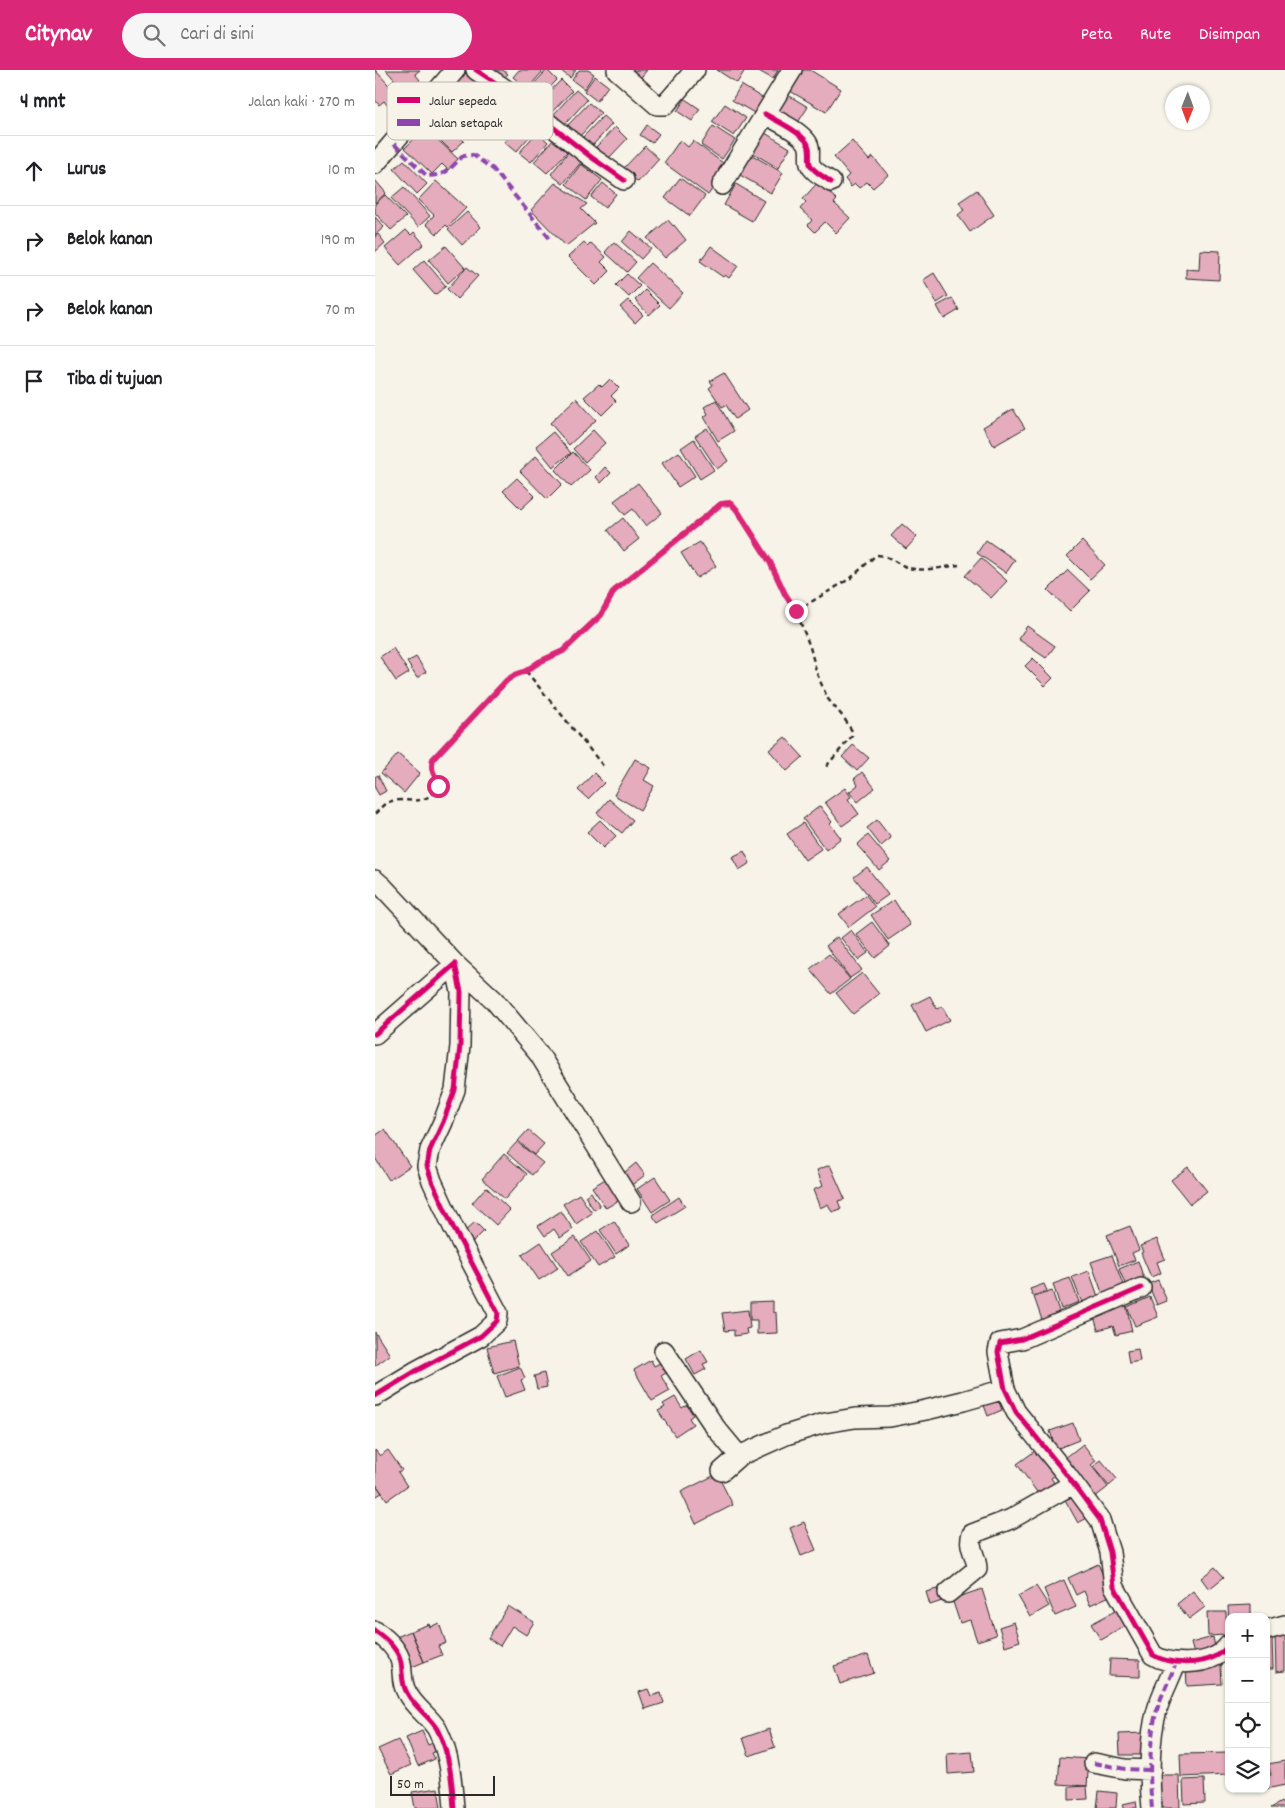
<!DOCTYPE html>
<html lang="id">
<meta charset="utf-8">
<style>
body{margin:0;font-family:Dekko,sans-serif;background:#f6f6f6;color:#202124}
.controls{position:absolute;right:15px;bottom:15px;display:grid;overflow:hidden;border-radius:10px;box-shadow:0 1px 4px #0004}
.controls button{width:45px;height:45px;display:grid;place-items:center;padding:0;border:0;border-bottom:1px solid #e0e0e0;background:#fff;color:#202124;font:25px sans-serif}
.compass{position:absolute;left:790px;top:15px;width:45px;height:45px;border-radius:50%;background:#fff;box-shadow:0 1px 4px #0004;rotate:181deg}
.scale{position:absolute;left:15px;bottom:12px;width:105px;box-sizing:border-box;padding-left:5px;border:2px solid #2b2b2b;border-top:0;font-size:14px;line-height:18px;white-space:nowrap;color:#2b2b2b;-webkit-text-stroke:4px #f7f3e8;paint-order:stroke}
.stop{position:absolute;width:15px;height:15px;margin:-11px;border:4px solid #db2777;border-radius:50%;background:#fff}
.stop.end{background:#db2777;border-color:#fff;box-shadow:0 1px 5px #0008}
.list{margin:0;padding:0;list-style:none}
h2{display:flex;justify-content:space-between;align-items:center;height:65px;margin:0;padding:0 20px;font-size:21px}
h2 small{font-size:16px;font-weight:400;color:#757577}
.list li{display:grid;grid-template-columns:32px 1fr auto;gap:15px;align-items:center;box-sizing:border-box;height:70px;padding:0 20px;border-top:1px solid #e0e0e0}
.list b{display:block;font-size:19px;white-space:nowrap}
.list em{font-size:16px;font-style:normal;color:#757577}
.icon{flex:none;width:28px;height:28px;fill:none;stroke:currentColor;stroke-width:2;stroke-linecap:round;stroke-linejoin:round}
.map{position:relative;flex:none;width:910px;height:1738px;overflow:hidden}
header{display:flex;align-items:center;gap:30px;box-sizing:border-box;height:70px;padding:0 25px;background:#db2777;color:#fff}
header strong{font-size:24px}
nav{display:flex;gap:28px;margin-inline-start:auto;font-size:18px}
.search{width:350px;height:45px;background:#f6f6f6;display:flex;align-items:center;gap:12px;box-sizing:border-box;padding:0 18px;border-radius:28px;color:#757577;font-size:19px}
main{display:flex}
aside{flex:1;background:#fff}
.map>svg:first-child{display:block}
.building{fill:#e5acbd;stroke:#2b2b2b}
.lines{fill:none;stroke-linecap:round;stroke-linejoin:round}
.minor-casing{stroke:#2b2b2b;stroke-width:22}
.path{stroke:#2b2b2b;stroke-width:2.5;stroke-dasharray:5 4;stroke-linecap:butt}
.minor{stroke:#f7f3e8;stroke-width:19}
.quiet{stroke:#8e44ad;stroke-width:4;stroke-dasharray:8 4;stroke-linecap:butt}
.cycleway-casing{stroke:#f7f3e8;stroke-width:8}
.cycleway{stroke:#d6006c;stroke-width:5}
.route{stroke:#db2777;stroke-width:6}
.key{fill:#f7f3e8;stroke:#bab7af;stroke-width:1}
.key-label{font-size:14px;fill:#2b2b2b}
</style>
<header>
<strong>Citynav</strong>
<div class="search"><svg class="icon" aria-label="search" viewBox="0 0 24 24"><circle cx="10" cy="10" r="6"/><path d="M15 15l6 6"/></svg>Cari di sini</div>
<nav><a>Peta</a><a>Rute</a><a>Disimpan</a></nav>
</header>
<main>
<aside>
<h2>4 mnt<small>Jalan kaki · 270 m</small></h2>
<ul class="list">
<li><svg class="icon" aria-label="ahead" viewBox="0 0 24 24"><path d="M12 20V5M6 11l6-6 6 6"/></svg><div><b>Lurus</b></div><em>10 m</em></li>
<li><svg class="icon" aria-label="right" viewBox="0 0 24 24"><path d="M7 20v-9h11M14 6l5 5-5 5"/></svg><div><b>Belok kanan</b></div><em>190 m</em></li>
<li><svg class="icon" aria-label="right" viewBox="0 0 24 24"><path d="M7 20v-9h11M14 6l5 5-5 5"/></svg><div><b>Belok kanan</b></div><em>70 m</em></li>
<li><svg class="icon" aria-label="arrive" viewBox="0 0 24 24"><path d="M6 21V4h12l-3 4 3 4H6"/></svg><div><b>Tiba di tujuan</b></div></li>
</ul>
</aside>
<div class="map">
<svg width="910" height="1738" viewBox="0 0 910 1738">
<rect width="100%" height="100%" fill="#f7f3e8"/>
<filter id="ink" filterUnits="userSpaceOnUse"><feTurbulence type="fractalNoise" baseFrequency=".02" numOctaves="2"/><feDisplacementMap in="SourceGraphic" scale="10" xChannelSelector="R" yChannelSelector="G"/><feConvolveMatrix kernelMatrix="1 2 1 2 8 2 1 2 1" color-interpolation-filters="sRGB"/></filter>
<g filter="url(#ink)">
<path class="building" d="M0 0 23 25 12 35 9 31 4 35 0 30Z
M11 0H45L40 4 45 10 36 18 31 13 26 17Z
M93 0 108 12 86 38 72 26Z
M113 0H128L133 4 125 12Z
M144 0H169L152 19 138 7Z
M172 0 182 10 162 31 152 21Z
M185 0H201L195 8Z
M204 0H213L219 4 209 19 197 10Z
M250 0H272L263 11Z
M342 0H370L362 13Z
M382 0H403L398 9Z
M428 0H435L466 19 451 42 415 21Z
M220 6 233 16 222 31 209 21Z
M186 10 197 21 176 43 165 32Z
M113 11 134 29 112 56 91 38Z
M366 15 389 29 381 44 357 30Z
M201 20 212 30 190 54 179 44Z
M413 25 433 37 420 57 400 45Z
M310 29 325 39 317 51 302 41Z
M214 33 226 43 205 66 193 55Z
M350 34 371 48 359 66 337 52Z
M228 46 237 54 217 76 207 68Z
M42 50 83 89 73 100 67 94 57 104 30 78 41 67 33 60Z
M69 50 89 71 77 82 57 62Z
M148 50 160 60 141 82 129 72Z
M272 55 284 64 277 73 265 65Z
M338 56 360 70 347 89 326 75Z
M240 57 252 69 233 89 221 77Z
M162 62 173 72 156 92 144 83Z
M390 63 415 78 403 98 378 83Z
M178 70 192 82 172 103 159 92Z
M305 70 313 77 318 71 348 93 343 100 348 104 333 125 289 93Z
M477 71 494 90 498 87 513 105 498 118 492 112 484 118 480 114 476 117 470 109 474 105 459 87Z
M270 76 284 89 263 112 248 99Z
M194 81 207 91 188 114 176 104Z
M377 85 408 103 396 123 365 105Z
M29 90 52 114 42 124 19 99Z
M206 94 227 110 211 130 191 114Z
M305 108 330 126 315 146 290 128Z
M0 110 11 123 0 133Z
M61 111 91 138 73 157 71 155 62 164 51 154 59 145 43 130Z
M443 112 462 130 459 133 475 148 461 163 450 152 440 162 433 155 437 150 425 139 431 132 428 129Z
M180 113 212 134 206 139 220 153 191 176 156 140Z
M228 113 241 124 230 138 216 127Z
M361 114 389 131 377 151 349 135Z
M29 117 55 146 43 157 16 128Z
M602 120 619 145 595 162 583 145 589 140 584 132Z
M10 125 31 147 16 160 0 143V134Z
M92 142 106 157 87 175 73 159Z
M0 147 9 157 0 165Z
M293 150 298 156 299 155 311 170 290 188 272 168Z
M31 160 36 165 39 162 49 174 25 195 10 178Z
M256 161 276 178 266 189 247 172Z
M3 164 10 173 0 182V166Z
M209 172 213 176 216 173 231 187 226 192 235 201 221 215 193 187Z
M239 172 261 192 252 202 230 182Z
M71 176 90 198 73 213 54 190Z
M336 176 363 196 354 208 350 205 348 207 325 191Z
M825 180 845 181 844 210 811 208V199L824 200Z
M49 190 71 216 60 225 38 200Z
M275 193 308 223 294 238 261 208Z
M92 197 103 206 82 229 72 219Z
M559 203 573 226 562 233 548 210Z
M252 204 265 216 254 227 241 215Z
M270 220 285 235 274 245 260 230Z
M577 228 584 240 569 249 562 236Z
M253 230 268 245 260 253 245 237Z
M349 303 373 340 360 349 351 335 347 337 334 318 338 315 335 311Z
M235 309 244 318 236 326 241 331 227 345 209 327 224 314 227 317Z
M201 328 221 350 194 375 175 353Z
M341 330 359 361 343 371 329 347 333 344 329 337Z
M638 339 650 358 619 376 608 357Z
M332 358 353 391 342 399 320 366Z
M218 360 230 373 210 392 198 379Z
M178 362 196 383 178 397 161 376Z
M319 369 339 400 325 409 306 378Z
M198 382 215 400 196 417 180 400Z
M304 382 320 406 303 417 287 393Z
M161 386 187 414 172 429 145 401Z
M230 397 236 403 226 413 221 407Z
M142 408 160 426 146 439 128 421Z
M263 413 287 443 271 456 258 439 250 445 239 431Z
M248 448 264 469 249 481 233 460Z
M527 454 542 467 531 479 516 466Z
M611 470 640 490 631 503 602 483Z
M707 471 730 495 715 509 692 486Z
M325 472 341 496 322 508 306 483Z
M606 488 632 511 616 528 590 506Z
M693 500 715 521 695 541 673 520Z
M652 556 680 576 671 588 643 569Z
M18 578 34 603 21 611 5 587Z
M41 587 51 602 42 608 32 592Z
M658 588 678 608 670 616 650 596Z
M410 667 428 687 412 701 394 680Z
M478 675 494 688 482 701 467 687Z
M23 684 45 703 29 723 6 703Z
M260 689 276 698 269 710 279 716 265 740 239 725Z
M487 702 500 718 483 732 474 722 483 715 479 709Z
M219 703 229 713 213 729 203 720Z
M3 705 11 721 4 725 0 718V707Z
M470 718 476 727 473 729 484 744 467 756 450 732Z
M234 729 258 750 247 763 222 743Z
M445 736 457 752 455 754 466 768 451 780 428 749Z
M225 750 241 766 228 778 212 762Z
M502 750 516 768 506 776 492 758Z
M428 753 446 779 430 790 412 764Z
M493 765 515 791 504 800 482 775Z
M369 781 375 793 364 800 357 787Z
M492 797 513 825 500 834 479 807Z
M491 825 500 837 474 857 464 844Z
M519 830 535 855 513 870 496 845Z
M497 852 515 876 500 888 481 864Z
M476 860 493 883 483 890 466 868Z
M462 867 487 900 475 908 451 876Z
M454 884 475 909 456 924 435 899Z
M487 903 504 924 478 944 461 923Z
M555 926 562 939 567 936 575 950 551 962 537 935Z
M10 1059 35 1096 14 1110 0 1088V1066Z
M153 1060 169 1074 159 1085 143 1071Z
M142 1072 168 1093 157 1105 132 1083Z
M129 1084 152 1104 130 1129 107 1109Z
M261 1093 270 1105 254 1117 245 1106Z
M455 1095 470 1129 463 1131 466 1139 457 1142 453 1134 445 1138 438 1120 448 1116 442 1100Z
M813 1097 832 1121 815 1134 796 1110Z
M280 1107 295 1130 277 1142 262 1119Z
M232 1108 246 1129 231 1138 217 1117Z
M111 1117 135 1140 121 1155 97 1133Z
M216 1122 225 1136 219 1140 210 1126Z
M204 1124 217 1143 201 1154 188 1134Z
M304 1127 310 1136 283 1153 277 1145Z
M186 1141 198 1159 185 1168 179 1159 170 1166 163 1156Z
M239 1151 254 1175 241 1184 225 1160Z
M100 1152 109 1161 97 1173 88 1163Z
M755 1156 764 1180 757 1183 760 1190 744 1196 732 1165Z
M223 1161 240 1187 223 1197 206 1172Z
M200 1167 216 1191 193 1206 177 1182Z
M782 1169 790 1189 782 1192 786 1203 776 1207 766 1183 768 1182 765 1176Z
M166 1172 183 1198 164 1210 147 1185Z
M737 1185 750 1220 729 1228 716 1192Z
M763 1191 769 1209 751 1216 744 1199Z
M714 1201 725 1232 709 1238 697 1207Z
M695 1208 704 1232 686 1239 678 1214Z
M783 1210 792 1231 782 1235 773 1214Z
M669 1214 672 1221 658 1226 655 1219Z
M677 1221 685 1244 667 1250 659 1227Z
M775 1227 783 1247 760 1256 752 1237Z
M398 1231V1243L401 1242 402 1263 382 1264V1250H375V1232Z
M751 1234 757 1261 741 1265 738 1256 723 1260 718 1243Z
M373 1240 375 1258 371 1259 372 1264 359 1266V1260L350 1261 347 1243Z
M0 1262 15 1285 0 1296Z
M138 1271 144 1296 119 1303 112 1277Z
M763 1279 765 1291 754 1293 752 1281Z
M326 1280 333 1292 328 1294 331 1299 320 1305 311 1289Z
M276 1290 279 1296 285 1293 291 1303 286 1306 295 1321 277 1331 259 1300Z
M145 1297 150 1308 146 1310 150 1320 130 1327 122 1306Z
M169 1303 172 1317 162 1319 159 1306Z
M621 1324 627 1340 613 1346 607 1330Z
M300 1327 307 1338 312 1335 318 1345 314 1348 318 1354 300 1366 283 1341 290 1337 288 1334Z
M698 1353 704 1370 681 1379 675 1361Z
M708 1374 721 1391 716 1395 733 1417 715 1431 685 1392Z
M667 1376 685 1402 676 1408 680 1414 664 1425 642 1394Z
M0 1380 5 1386 13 1380 27 1400 23 1402 32 1416 12 1430 0 1413Z
M726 1390 742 1409 734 1416 718 1397Z
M342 1404 358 1435 321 1454 306 1422Z
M0 1413 7 1423 0 1427Z
M699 1420 714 1447 703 1453 688 1426Z
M429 1452 441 1480 426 1486 415 1458Z
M723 1494 737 1525 715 1535 709 1521 701 1525 693 1508Z
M840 1497 849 1507 834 1519 826 1508Z
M689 1510 701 1537 680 1546 669 1519Z
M661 1516 674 1536 655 1547 643 1526Z
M562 1519 567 1531 555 1535 551 1522Z
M607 1519 621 1565 602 1571 595 1550 585 1553 577 1529Z
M818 1521 830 1537 814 1549 802 1534Z
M876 1535V1547H854V1554L853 1536Z
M133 1536 159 1552 151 1565 137 1556 125 1576 113 1568Z
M742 1540 751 1556 726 1570 716 1554Z
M832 1542H851L852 1565 833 1566Z
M639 1552 645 1571 630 1576 624 1557Z
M64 1553 71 1573 63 1576 67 1585 49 1592 36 1561 54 1554 55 1557Z
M36 1561 49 1592 32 1599 19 1568Z
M900 1565H910V1601L901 1602Z
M838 1567 841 1582 820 1588 816 1573Z
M891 1568H897L898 1599H891Z
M493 1585 499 1603 465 1614 459 1596Z
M735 1589 765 1590V1607L734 1606Z
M846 1595 847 1614 812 1616 811 1597Z
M273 1619 276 1626 286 1623 289 1633 270 1639 264 1622Z
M394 1659 400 1677 374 1686 368 1668Z
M47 1661 53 1675 62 1671 66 1679 57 1683 60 1689 43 1696 31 1668Z
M768 1663 769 1685H745L744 1664Z
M23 1670 36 1695 16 1704 3 1679Z
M597 1682 599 1702 573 1704 572 1684Z
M854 1683V1705L806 1707 805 1684Z
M685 1687 714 1689 712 1716 683 1714Z
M910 1691V1715L891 1719V1706L896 1705 893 1694Z
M780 1705H804L805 1738H781Z
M829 1709 830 1733 809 1734 808 1710Z
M712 1716 713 1729 694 1730V1717Z
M63 1718 66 1738H40L37 1722Z
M724 1721 742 1723 741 1738H722Z
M761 1731 762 1738H749L748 1734Z
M906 1732 910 1738H896Z"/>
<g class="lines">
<g class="minor-casing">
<path id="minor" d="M101 0 127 17 216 87 249 110
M242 0 282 35H290L320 0
M390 44C403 52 421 59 431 71 437 78 433 86 435 94 438 102 450 107 456 112
M0 94 80 0
M347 115 417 0
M0 810 8 817 80 894 119 930 164 984 256 1132
M0 964 80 894 86 922 85 976 80 1020 68 1052 55 1080 52 1096 57 1111 78 1157 123 1243 122 1251 106 1266 41 1301 0 1326
M766 1218 647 1269 625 1273 623 1282 630 1319 641 1342 691 1404 725 1450 735 1482 739 1516 778 1585C794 1595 825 1595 841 1586 846 1584 850 1579 854 1575
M289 1281 340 1357 364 1386
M347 1401 364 1386 411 1365 450 1353 480 1348 515 1347 551 1340 588 1331 630 1319
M573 1523 602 1499C602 1486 592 1476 597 1464L636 1449 698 1414
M891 1560 910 1555
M0 1561C12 1569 23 1579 26 1593 28 1604 26 1613 32 1623 39 1637 54 1646 62 1659 75 1684 77 1711 79 1738
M719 1693 750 1699 776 1700
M777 1738C774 1711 774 1667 782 1640 786 1625 795 1609 801 1593"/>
</g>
<path class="path" d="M421 541 476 508 501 485C515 485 521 494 534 498 550 502 568 497 584 495
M151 601 229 697
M0 744C3 741 7 736 11 733 29 725 44 738 59 722 61 720 63 717 63 715 64 706 54 706 58 689L132 611 140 605 151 601 164 592 188 581 226 545 239 521 252 510 337 440C348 432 352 428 362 440L395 492 410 524 421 541 435 577 442 604 453 629 469 648 477 661V666L449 699"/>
<use href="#minor" class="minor"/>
<path class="quiet" d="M19 74 52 106C73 105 74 99 88 86L98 85 118 99 176 170
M719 1693 750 1699 776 1700
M777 1738C774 1711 774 1667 782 1640 786 1625 795 1609 801 1593"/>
<g class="cycleway-casing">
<path id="cycleway" d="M101 0 127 17 216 87 249 110
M390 44C403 52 421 59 431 71 437 78 433 86 435 94 438 102 450 107 456 112
M0 964 80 894 86 922 85 976 80 1020 68 1052 55 1080 52 1096 57 1111 78 1157 123 1243 122 1251 106 1266 41 1301 0 1326
M766 1218 647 1269 625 1273 623 1282 630 1319 641 1342 691 1404 725 1450 735 1482 739 1516 778 1585C794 1595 825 1595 841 1586 846 1584 850 1579 854 1575
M0 1561C12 1569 23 1579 26 1593 28 1604 26 1613 32 1623 39 1637 54 1646 62 1659 75 1684 77 1711 79 1738"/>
</g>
<use href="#cycleway" class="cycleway"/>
</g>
</g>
<g class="lines" filter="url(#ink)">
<path class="route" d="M63 716C63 705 54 705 58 689L132 610 140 605 151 601 164 592 188 581 226 545 239 521 346 434 356 433 362 440 395 492 410 524 421 541"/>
</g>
<rect x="12" y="12" width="166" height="58" rx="8" class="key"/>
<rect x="22" y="27" width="23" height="6" fill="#d6006c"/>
<rect x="22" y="49" width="23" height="7" fill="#8e44ad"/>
<g class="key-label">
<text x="54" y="35">Jalur sepeda</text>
<text x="54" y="57">Jalan setapak</text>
</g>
</svg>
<div class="controls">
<button>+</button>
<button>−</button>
<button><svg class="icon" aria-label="locate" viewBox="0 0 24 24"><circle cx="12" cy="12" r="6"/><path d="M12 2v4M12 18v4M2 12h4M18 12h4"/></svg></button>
<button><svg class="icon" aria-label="layers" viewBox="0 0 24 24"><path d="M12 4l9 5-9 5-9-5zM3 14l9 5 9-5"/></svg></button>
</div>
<svg class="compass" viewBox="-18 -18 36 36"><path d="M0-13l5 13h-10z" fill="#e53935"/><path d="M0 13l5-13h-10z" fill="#757577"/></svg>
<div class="scale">50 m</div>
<div class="stop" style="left:63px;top:716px"></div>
<div class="stop end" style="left:421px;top:541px"></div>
</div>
</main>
